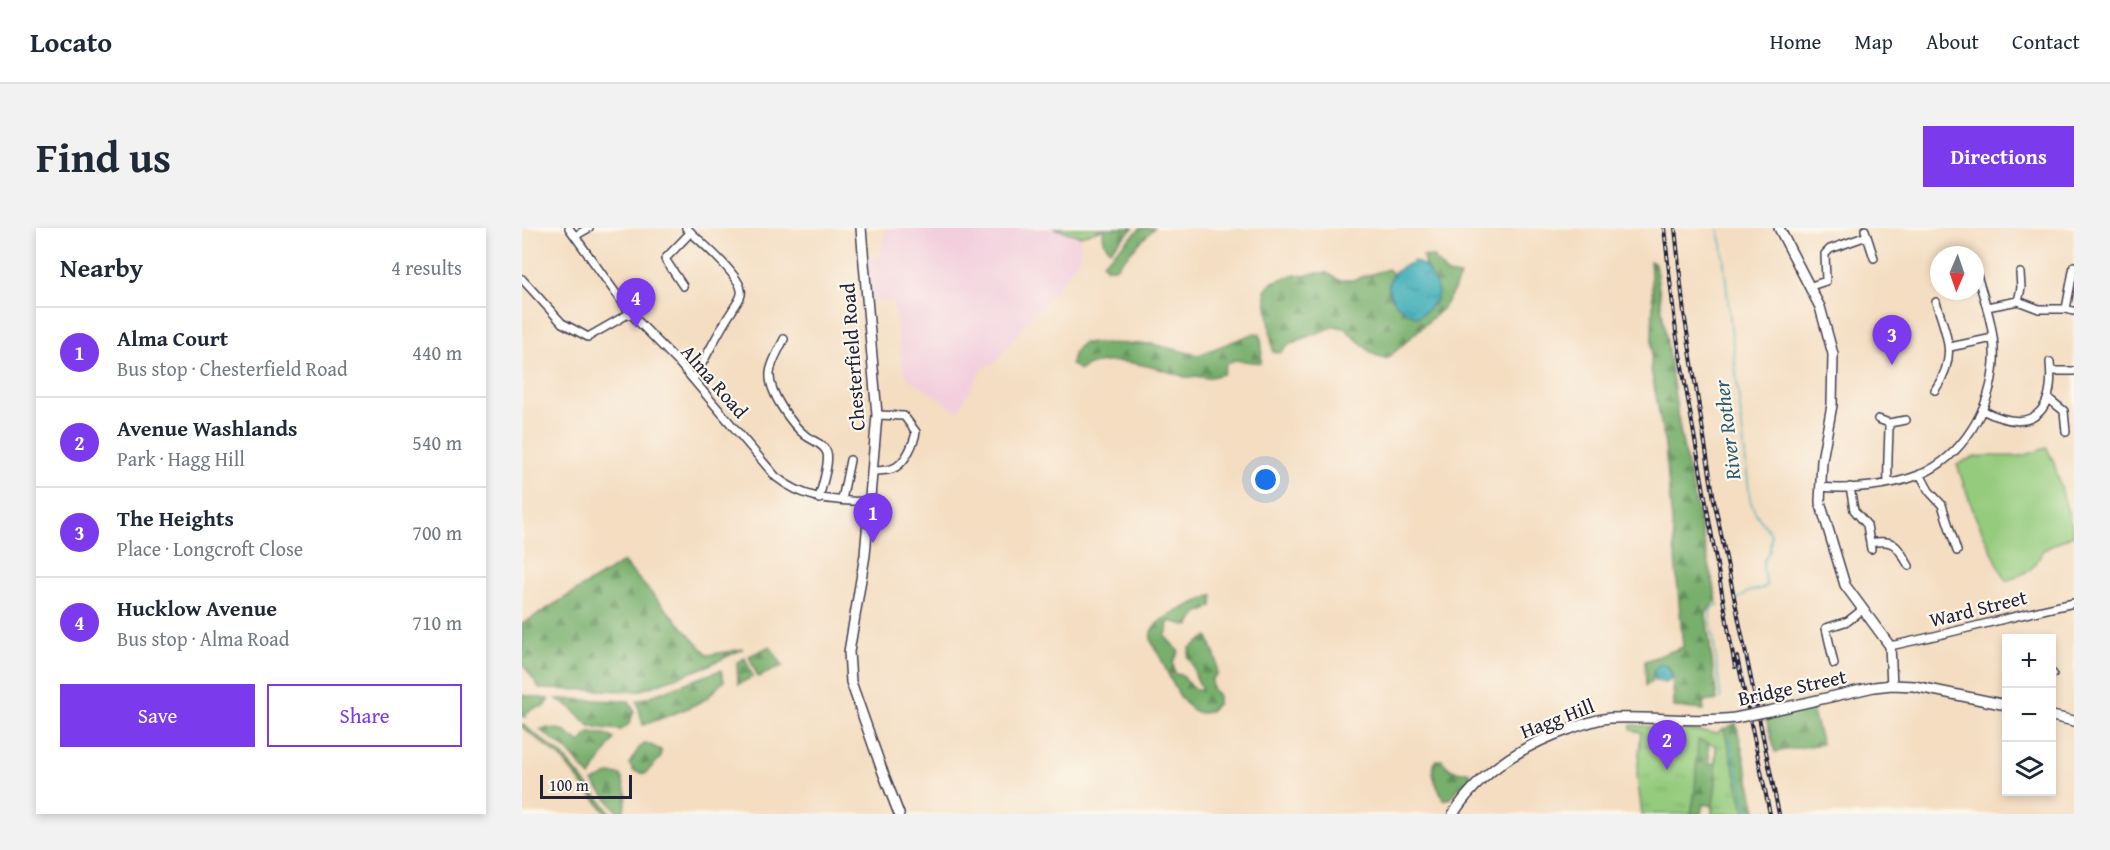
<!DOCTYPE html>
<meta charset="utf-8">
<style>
body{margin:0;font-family:"Gentium Book Plus",serif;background:#f2f2f3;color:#1f2937}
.controls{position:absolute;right:18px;bottom:18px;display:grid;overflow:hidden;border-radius:0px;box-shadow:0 3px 9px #0003}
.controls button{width:54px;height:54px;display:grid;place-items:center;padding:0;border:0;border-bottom:2px solid #e0e1e3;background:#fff;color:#1f2937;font:30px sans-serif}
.compass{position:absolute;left:1408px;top:18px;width:54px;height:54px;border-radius:50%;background:#fff;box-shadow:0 3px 9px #0003;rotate:182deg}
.scale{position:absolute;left:18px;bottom:15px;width:92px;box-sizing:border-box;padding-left:6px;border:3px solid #22223b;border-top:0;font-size:16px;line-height:21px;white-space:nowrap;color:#22223b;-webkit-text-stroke:4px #fbf7ec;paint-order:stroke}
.you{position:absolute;left:744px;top:252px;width:21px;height:21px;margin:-15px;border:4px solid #fff;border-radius:50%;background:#1a73e8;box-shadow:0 0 0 9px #1a73e833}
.badge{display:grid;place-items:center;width:39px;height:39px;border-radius:50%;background:#7c3aed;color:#fff;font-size:20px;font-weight:700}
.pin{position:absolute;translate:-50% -50px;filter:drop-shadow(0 2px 3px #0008)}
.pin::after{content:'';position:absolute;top:32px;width:21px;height:18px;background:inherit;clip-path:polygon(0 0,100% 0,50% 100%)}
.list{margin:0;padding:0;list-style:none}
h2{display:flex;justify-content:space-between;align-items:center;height:78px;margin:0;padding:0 24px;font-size:26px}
h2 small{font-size:20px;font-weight:400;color:#747a83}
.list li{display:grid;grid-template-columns:39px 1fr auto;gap:18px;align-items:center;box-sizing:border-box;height:90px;padding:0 24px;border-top:2px solid #e0e1e3}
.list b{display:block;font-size:22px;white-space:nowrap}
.list p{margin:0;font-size:20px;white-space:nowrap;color:#747a83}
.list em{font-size:20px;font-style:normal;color:#747a83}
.actions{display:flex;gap:12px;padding:18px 24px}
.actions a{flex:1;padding:14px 0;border:2px solid #7c3aed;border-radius:0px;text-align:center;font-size:21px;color:#7c3aed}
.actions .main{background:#7c3aed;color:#fff}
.icon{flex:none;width:33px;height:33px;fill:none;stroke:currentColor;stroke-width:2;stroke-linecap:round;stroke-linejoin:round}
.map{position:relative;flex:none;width:1552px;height:586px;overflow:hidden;border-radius:0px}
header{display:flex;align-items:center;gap:36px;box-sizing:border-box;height:84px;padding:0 30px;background:#fff;border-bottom:2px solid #e0e1e3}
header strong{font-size:28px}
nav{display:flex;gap:33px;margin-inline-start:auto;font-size:21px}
.intro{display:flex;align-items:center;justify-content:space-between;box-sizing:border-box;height:144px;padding:0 36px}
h1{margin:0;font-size:42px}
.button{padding:15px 27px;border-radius:0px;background:#7c3aed;color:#fff;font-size:21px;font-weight:700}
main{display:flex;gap:36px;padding:0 36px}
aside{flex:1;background:#fff;border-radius:0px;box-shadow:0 3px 9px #0003}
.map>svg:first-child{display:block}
.built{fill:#f3cfde}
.forest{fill:url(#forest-firs);stroke:#4c6854;stroke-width:1.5}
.park{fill:url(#park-tufts);stroke:#5b765c;stroke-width:1.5}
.garden{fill:#94cb7d;stroke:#5b765c;stroke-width:1.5}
.water{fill:url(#water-ripples);stroke:#30687a;stroke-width:1.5}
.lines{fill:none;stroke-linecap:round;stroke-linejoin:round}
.stream{stroke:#3dadb8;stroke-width:1.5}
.street-casing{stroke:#423e4f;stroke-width:10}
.secondary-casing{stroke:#423e4f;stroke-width:12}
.street{stroke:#fff;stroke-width:7}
.secondary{stroke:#fff;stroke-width:9}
.rail-casing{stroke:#22223b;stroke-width:4}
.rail{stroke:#fbf7ec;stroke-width:1.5;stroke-dasharray:4.5;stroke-linecap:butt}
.secondary-bridge-casing{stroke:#423e4f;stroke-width:12;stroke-linecap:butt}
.secondary-bridge{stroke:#fff;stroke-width:9}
.labels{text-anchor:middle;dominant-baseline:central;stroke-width:4.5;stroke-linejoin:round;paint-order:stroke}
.street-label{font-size:20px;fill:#22223b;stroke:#fbf7ec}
.water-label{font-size:21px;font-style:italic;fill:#2d5a6d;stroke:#fbf7ec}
</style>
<header>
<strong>Locato</strong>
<nav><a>Home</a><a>Map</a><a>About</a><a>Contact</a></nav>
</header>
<div class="intro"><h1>Find us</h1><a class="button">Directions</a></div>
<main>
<aside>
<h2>Nearby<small>4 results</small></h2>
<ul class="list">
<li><span class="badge">1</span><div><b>Alma Court</b><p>Bus stop · Chesterfield Road</p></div><em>440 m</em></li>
<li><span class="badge">2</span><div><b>Avenue Washlands</b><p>Park · Hagg Hill</p></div><em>540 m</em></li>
<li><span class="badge">3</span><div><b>The Heights</b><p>Place · Longcroft Close</p></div><em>700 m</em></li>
<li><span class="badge">4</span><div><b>Hucklow Avenue</b><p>Bus stop · Alma Road</p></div><em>710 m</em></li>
</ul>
<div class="actions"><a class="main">Save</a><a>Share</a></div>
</aside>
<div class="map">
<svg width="1552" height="586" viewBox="0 0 1552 586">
<defs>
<pattern id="forest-firs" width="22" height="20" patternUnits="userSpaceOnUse" patternTransform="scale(1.5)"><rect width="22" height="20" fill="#77af6c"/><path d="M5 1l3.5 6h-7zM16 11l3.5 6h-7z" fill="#618e5a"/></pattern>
<pattern id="park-tufts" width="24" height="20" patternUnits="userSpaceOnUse" patternTransform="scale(1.5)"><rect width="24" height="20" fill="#94cb7d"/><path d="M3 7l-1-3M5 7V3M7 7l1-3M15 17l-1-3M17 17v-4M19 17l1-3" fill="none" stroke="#7fae6d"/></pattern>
<pattern id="water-ripples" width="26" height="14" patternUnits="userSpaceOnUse" patternTransform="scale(1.5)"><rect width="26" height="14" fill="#3dadb8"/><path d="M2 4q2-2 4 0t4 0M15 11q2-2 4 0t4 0" fill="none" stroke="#338c97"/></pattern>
</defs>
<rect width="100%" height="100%" fill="#fbf7ec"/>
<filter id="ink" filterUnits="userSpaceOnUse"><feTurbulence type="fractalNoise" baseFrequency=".0167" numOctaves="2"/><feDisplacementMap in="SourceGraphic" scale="12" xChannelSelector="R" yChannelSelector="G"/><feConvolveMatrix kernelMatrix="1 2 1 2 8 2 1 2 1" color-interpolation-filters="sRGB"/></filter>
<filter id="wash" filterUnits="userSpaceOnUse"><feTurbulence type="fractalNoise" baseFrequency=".008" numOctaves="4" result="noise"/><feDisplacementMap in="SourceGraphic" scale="24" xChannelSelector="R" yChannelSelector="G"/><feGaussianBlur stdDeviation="1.35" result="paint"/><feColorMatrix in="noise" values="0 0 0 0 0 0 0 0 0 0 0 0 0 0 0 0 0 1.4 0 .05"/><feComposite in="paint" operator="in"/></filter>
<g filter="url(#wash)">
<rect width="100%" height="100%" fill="#f4ddc1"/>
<path class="built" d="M364 0H531L558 8 559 27 535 61 505 94 473 135 460 141 436 184 385 149 380 135 371 72 339 76 336 31 357 29Z"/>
<path class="forest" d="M584 0H611L588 22 582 14 581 3Z
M619 0H632L593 40H585L581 35Z
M901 28 911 29 925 46 938 48 932 62 921 80 865 131 851 126 822 100 813 98 767 116 758 125 751 124 743 62 751 54 773 46 782 48 792 45H805L817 52H830L866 41 872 46C856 65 882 80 895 89L912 76 911 51 903 38Z
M1128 33 1133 35 1159 208 1195 373 1189 378 1184 386 1195 472 1181 474 1182 482 1152 479 1151 449 1145 438 1132 442 1130 454 1124 458 1123 433 1161 419 1143 217 1129 141 1131 74Z
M733 105 738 106 740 118 739 135 712 132 704 136 701 146 685 150 673 148 666 150C638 140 584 123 558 142L549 136C550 126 553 121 561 115L630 116 676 127Z
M101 334 186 427 221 421 183 439 117 463 18 461 0 435V396Z
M691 367 690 378 683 383 676 384 667 398 648 393 645 397 646 402 643 408 657 424 651 434 653 446 660 447C666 455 670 462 680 463 679 457 676 454 674 449 671 441 672 436 666 429L668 420 686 408 695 434V447L690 450V460L696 468V475C693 478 689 483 685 484 663 493 646 444 638 429 634 421 624 410 631 400 641 387 675 374 691 367Z
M248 418 261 438 236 449 227 428Z
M223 430 231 449 216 456 215 434Z
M199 442 202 453C196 458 191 465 185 470 166 482 142 489 121 497L115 473Z
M0 467 27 471 24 478 13 480 5 484 3 489 0 488Z
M35 471 107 473 112 483 107 496 99 502 69 499 48 479Z
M1289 478 1300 516 1253 524 1244 490Z
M1214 495 1235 586H1190V578L1181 576 1179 586H1169L1173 563 1175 512 1186 515 1188 537 1193 535 1195 505Z
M0 496 40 527 90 586H85L38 529 0 499Z
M23 500 41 502 58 515 67 505 84 506 92 511 68 549 45 522 18 502Z
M124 515 139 522V529L123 546 112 543 107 536 117 520Z
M914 532H920C927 543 933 544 946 544L949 547 948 552 938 558 929 570 921 572C916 558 906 546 914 532Z
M86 546 99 547 105 568 101 586H98L71 554Z"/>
<path class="park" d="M531 0H584L558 8Z
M1109 497 1195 505 1202 501 1223 586H1190L1194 555V518L1176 512 1173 563 1169 586H1120L1115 548 1119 504 1109 502Z"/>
<path class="garden" d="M1525 220 1532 235 1552 306 1520 323C1513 343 1502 346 1484 353L1453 288 1435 237C1455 223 1474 230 1497 228 1506 227 1516 222 1525 220Z"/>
<path class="water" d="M892 33 903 38C920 65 922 69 896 89 881 85 860 67 869 50 873 42 884 37 892 33Z
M1138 436 1145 438 1150 446 1148 453 1142 455 1133 452 1132 442Z"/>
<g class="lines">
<path class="stream" d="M1196 0 1200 17 1228 272 1234 286 1249 306 1248 322 1241 334V342L1245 357 1242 360 1226 364 1213 373
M1197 376 1190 380 1188 386 1199 471
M1207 509 1227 586"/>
</g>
</g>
<g filter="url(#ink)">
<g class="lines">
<g class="street-casing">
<path id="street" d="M47 0 108 85 157 135 254 249C285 273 310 272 348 274
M164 0C177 12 217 46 219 62 221 69 213 77 210 83 195 105 185 129 171 151
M1343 2 1352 30
M53 8 67 0
M0 51 40 95 66 109 108 85
M161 58 143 31 169 4
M1289 58 1304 53 1303 26 1308 21 1345 8
M1496 73 1499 60 1498 45
M1465 79 1496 73 1517 81H1544L1551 83
M1544 81 1552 38
M262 111C257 122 249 134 248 145 246 164 270 197 284 208 291 213 302 216 305 225 308 236 299 260 297 271
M1428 119 1471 110
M1529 143H1552
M1413 162C1436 128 1425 109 1414 74
M1527 171 1542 183 1544 204
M1460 182C1509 207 1533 186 1528 134
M1356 191 1367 195C1367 215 1365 234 1366 255
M1367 195 1384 192
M350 243C357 243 368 243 374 239 384 233 392 215 394 204L382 188 355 187
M1398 246 1407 263 1420 277 1435 323
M1298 259C1327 262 1369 258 1397 247 1441 229 1469 180 1472 134 1474 102 1462 71 1453 41
M1328 259 1332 282 1345 297 1349 321
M320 272 328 232
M1348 315C1373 310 1375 318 1387 338
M1368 418C1430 405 1490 388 1552 375
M1312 436 1304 400 1326 393 1340 382
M1530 445 1531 446"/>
</g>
<g class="secondary-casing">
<path id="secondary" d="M339 0 355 187 343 327 327 424 329 454 360 542 377 586
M1257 0 1298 79 1311 126 1310 177 1300 232 1298 274 1323 357 1368 418 1370 457
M1247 483 1352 459 1370 457 1392 458 1484 477
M1530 488 1552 493
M931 586C959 543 1001 517 1048 501 1061 496 1075 491 1088 490 1130 488 1172 495 1213 490"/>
</g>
<use href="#street" class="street"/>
<use href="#secondary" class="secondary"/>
<g class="rail-casing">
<path id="rail" d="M1142 0 1154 104 1213 439
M1153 0 1162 85 1192 272 1257 586
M1215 429 1248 586"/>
</g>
<use href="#rail" class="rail"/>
<g class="secondary-bridge-casing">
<path id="secondary-bridge" d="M1213 490 1247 483"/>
</g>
<use href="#secondary-bridge" class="secondary-bridge"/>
</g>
</g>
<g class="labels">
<g class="street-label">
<text transform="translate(330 129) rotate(-94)">Chesterfield Road</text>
<text transform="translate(193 153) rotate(49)">Alma Road</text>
<text transform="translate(1456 380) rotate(-14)">Ward Street</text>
<text transform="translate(1270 459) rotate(-12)">Bridge Street</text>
<text transform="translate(1035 490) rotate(-21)">Hagg Hill</text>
</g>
<g class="water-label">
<text transform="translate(1205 202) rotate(-97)">River Rother</text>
</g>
</g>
</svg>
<div class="controls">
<button>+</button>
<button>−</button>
<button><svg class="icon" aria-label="layers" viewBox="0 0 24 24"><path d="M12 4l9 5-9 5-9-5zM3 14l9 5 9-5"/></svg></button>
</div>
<svg class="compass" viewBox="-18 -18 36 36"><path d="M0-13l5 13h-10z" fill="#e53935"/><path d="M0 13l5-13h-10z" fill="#747a83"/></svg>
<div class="scale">100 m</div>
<div class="you"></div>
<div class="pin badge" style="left:351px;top:315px">1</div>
<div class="pin badge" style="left:1145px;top:542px">2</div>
<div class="pin badge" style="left:1370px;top:137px">3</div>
<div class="pin badge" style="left:114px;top:100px">4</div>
</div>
</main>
